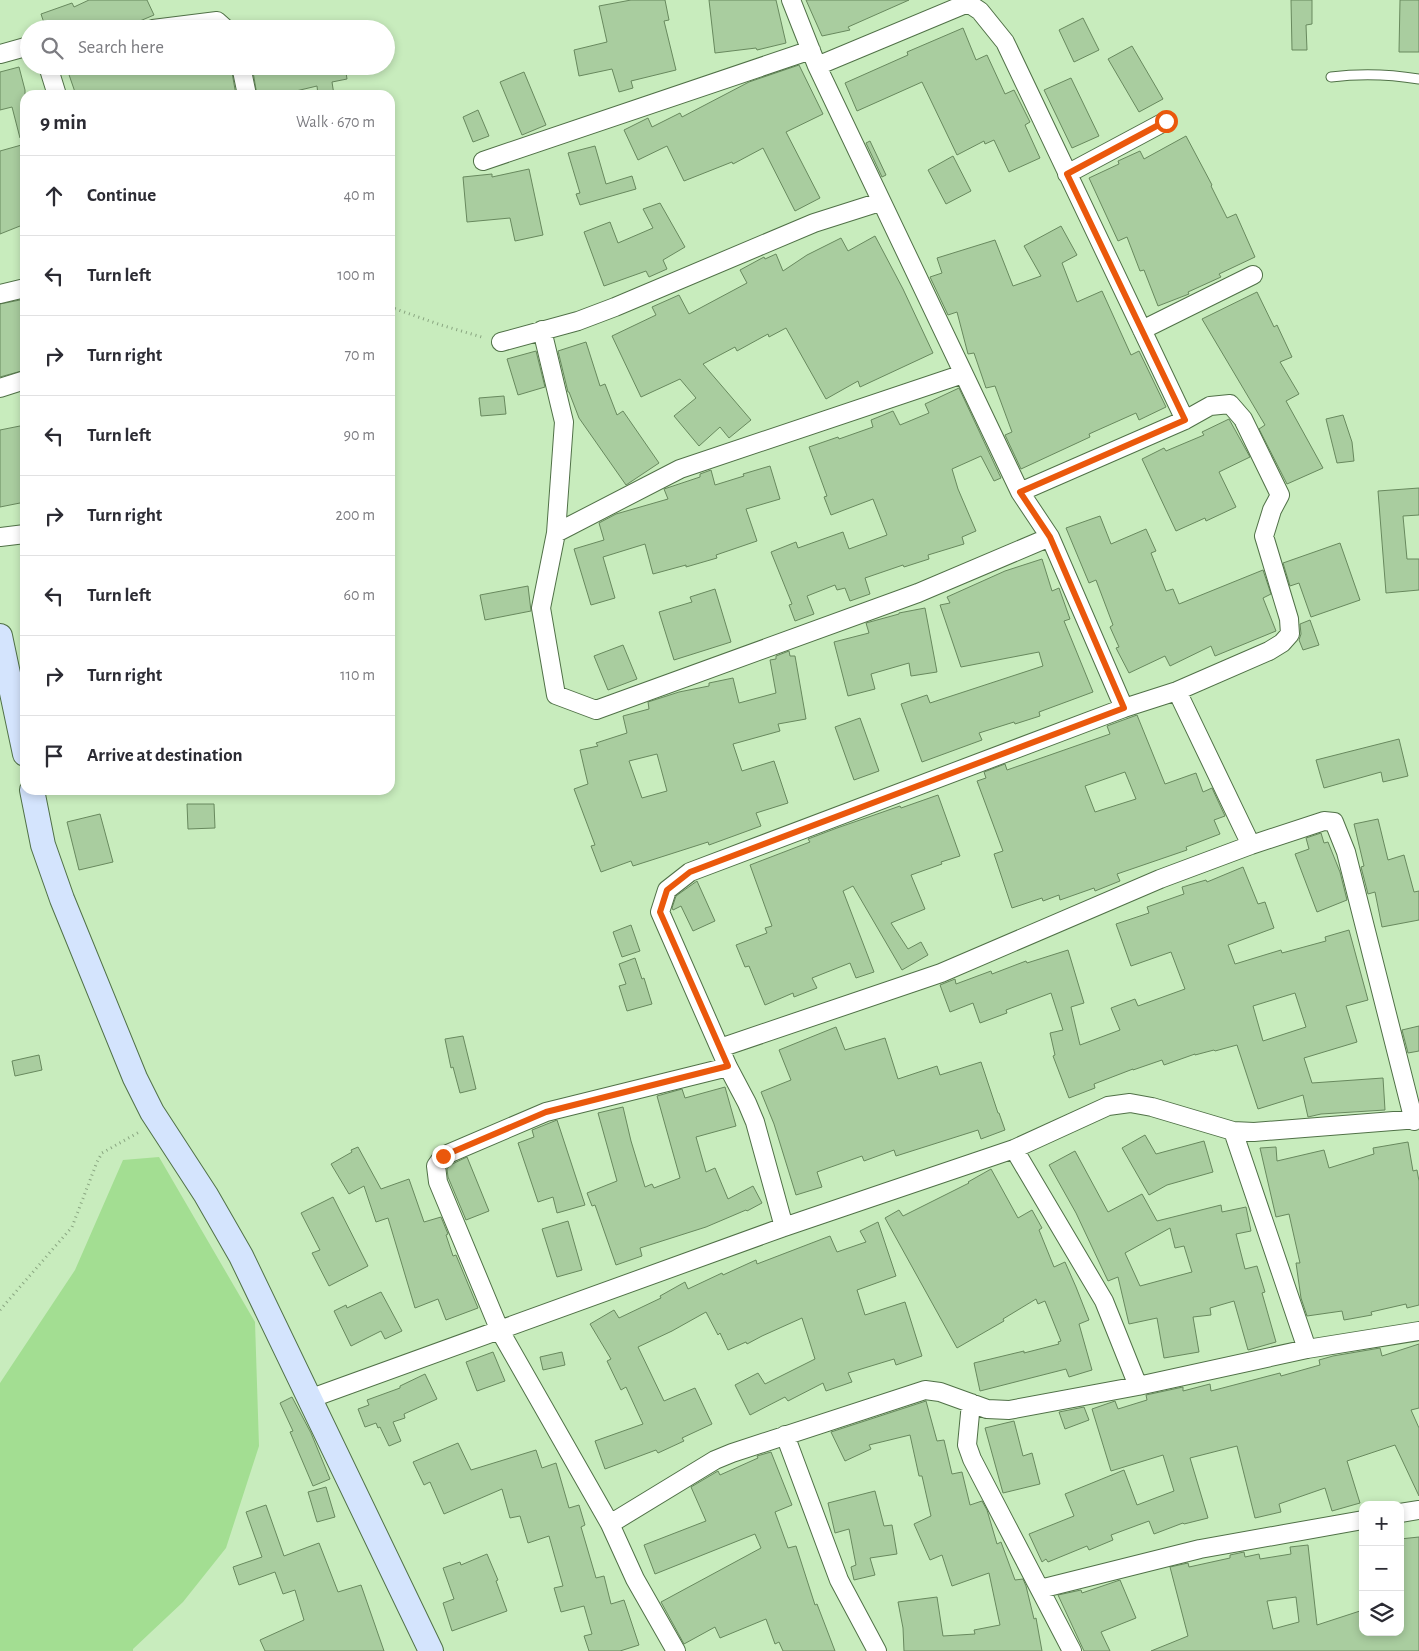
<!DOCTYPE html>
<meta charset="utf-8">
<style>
body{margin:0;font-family:"Alegreya Sans",sans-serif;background:#f2f2f3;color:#2b2b33}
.controls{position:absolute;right:15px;bottom:15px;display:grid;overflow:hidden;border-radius:10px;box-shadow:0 2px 8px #0003}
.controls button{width:45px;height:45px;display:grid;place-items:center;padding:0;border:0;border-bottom:1px solid #e1e1e2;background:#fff;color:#2b2b33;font:25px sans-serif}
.stop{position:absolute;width:15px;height:15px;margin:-11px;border:4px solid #ea580c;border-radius:50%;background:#fff}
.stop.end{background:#ea580c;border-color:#fff;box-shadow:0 1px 5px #0008}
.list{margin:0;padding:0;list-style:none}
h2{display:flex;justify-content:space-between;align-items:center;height:65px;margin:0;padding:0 20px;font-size:21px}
h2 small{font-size:16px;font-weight:400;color:#7c7c81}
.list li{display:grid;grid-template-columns:32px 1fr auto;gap:15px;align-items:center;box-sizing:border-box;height:80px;padding:0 20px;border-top:1px solid #e1e1e2}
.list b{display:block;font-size:19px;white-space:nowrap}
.list em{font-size:16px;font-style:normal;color:#7c7c81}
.icon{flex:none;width:28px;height:28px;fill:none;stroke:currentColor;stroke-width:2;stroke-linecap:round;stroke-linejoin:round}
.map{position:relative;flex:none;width:1419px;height:1651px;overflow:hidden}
.search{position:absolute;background:#fff;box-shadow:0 2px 8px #0003;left:20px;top:20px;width:375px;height:55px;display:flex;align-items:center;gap:12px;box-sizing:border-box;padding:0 18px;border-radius:28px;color:#7c7c81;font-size:19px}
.panel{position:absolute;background:#fff;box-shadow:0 2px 8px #0003;left:20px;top:90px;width:375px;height:705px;border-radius:15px}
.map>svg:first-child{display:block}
.green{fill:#a3de92}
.building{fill:#a9cd9f;stroke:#68895e;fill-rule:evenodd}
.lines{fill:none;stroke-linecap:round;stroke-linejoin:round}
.lane-casing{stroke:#507147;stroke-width:11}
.street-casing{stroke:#507147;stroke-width:20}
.secondary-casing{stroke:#507147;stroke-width:26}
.path{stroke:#89a580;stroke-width:3;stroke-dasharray:1 4;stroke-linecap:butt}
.lane{stroke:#fff;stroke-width:9}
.street{stroke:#fff;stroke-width:18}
.secondary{stroke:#d4e4fd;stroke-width:24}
.route{stroke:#ea580c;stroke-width:6}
</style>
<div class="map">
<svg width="1419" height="1651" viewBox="0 0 1419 1651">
<rect width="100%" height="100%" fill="#c8ecbd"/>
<path class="green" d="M159 1157 255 1322 259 1446 226 1548 183 1602 133 1649V1651H0V1383L75 1270 123 1160Z"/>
<path class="building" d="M89 0H147L154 15 128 26 125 21 107 29H46L41 14 72 3 74 7Z
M631 0H665L669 20 664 21 676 70 631 81 633 88 619 92 612 69 579 76 574 50 607 42 599 6Z
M709 0H776L786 43 757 50 756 48 715 53Z
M806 0H909L848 27 850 30 822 36Z
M1291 0H1312V24L1306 25 1307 50H1292Z
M1400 0H1419V52H1399Z
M1083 18 1099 50 1074 62 1059 30Z
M963 28 976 60 987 55 1005 94 1014 90 1030 122 1025 125 1040 158 1009 172 994 140 985 144 984 141 957 155 922 82 857 111 845 83 908 55 907 52Z
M1132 46 1163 99 1139 112 1108 59Z
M799 65 823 114 786 132 820 198 795 211 763 148 733 164 732 162 684 181 667 146 638 160 624 130 648 118 652 127 680 113 682 117 749 82Z
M66 66H213L214 71 231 67 236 95H76Z
M252 66H345L347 79 332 82 334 95H318L317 86 279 95H257Z
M19 67 25 90V138H20L12 107 0 110V72Z
M524 72 546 125 522 135 500 82Z
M1071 78 1099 136 1072 148 1044 90Z
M478 110 489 136 473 142 463 117Z
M1186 136 1212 185 1211 186 1227 218 1236 214 1255 257 1219 274 1221 277 1188 292 1189 294 1158 306 1144 270 1140 271 1127 237 1118 241 1089 178 1119 164 1118 161 1140 151 1144 159Z
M870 141 886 175 882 177 866 143Z
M25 144V224L0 234V151Z
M595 146 606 184 632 176 636 189 580 205 576 194 580 193 568 153Z
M953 156 971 191 946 204 928 170Z
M529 169 543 235 515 241 510 218 467 222 463 177 492 174V177Z
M660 203 685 247 663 260 667 269 649 277 646 271 604 286 584 232 610 222 618 243 653 228 643 209Z
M1061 226 1077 255 1062 263 1077 302 1102 291 1131 355 1139 351 1166 407 1139 420 1136 413 1089 434 1090 437 1021 469 1005 435 1012 432 995 386 986 388 974 353 968 354 957 312 948 315 930 277 942 273 937 258 995 240 1013 286 1041 276 1024 246Z
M875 236 903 289 933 353 860 387 858 381 826 399 786 328 769 337 768 334 737 351 735 347 703 364 751 420 729 438 720 427 699 446 674 416 696 398 680 379 641 397 612 336 656 315 652 307 679 295 689 314 747 283 740 270 764 257 765 259 776 254 783 271 807 255 841 238 848 251Z
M1257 292 1274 327 1277 325 1292 357 1280 362 1299 394 1286 401 1323 468 1287 484 1259 429 1265 425 1202 319Z
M25 299V370L0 377V304Z
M586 342 600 386 605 384 617 415 623 411 659 463 626 485 579 418 569 392H568L558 351Z
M536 351 545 387 518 395 507 359Z
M959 388 1001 478 994 481 981 456 952 469 958 489 976 531 962 537 964 544 928 555 929 559 904 567 903 565 865 578 870 594 850 601 845 588 837 590 835 585 807 596 814 614 795 621 789 605 792 604 771 552 796 542 798 548 843 532 849 549 887 535 873 499 831 515 824 497 827 496 809 447 838 437 839 439 873 427 871 420 893 411 900 425 929 413 925 404Z
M504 396 506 414 481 416 479 398Z
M1343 415 1352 442 1354 461 1337 463 1326 419Z
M1229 419 1250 457 1219 472 1236 507 1206 521 1205 518 1176 531 1142 459 1164 448 1166 451 1204 435 1202 432Z
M25 425V502L0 507V430Z
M770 466 780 499 746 509 757 541 716 555 717 558 686 567V565L653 574 645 544 603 557 615 598 591 605 574 549 604 540 599 523 616 514 668 499 664 489 700 477V474L711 470 715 485 744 476 743 474Z
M1419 488V515L1403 516 1407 559H1419V590L1386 593 1378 491Z
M1100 516 1111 544 1146 529 1156 551 1151 553 1166 591 1173 589 1179 604 1263 570 1271 594 1263 598 1276 631 1215 656 1211 646 1170 666 1165 656 1129 673 1116 648 1119 647 1110 627 1113 625 1096 580 1089 583 1066 528Z
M1340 543 1360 600 1311 617 1299 583 1290 586 1283 563Z
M1042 559 1052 591 1059 588 1070 619 1064 621 1093 692 1039 712 1040 716 1015 724 1014 722 979 733 982 740 922 762 901 704 927 695 930 703 1043 666 1039 652 961 667 940 605 950 603 947 597 1005 571Z
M528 586 531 611 485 620 480 595Z
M715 589 731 642 674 660 659 612 692 602 690 597Z
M925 608 937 672 911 676 909 663 871 674 875 689 848 696 834 642 869 633 866 623 899 614V613Z
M1310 620 1319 645 1303 650 1299 640 1301 634 1300 624Z
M623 645 637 679 608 690 594 656Z
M789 651 790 656H795L806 719 778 724 780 731 733 744 742 771 774 761 788 803 756 813 761 826 709 845 708 842 633 866 631 861 601 872 591 846 595 845 574 789 588 784 580 750 598 746 596 743 627 733 623 716 649 709 648 702 679 692 709 686V683L733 678 739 703 776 693 770 660 776 659V656ZM657 754 667 791 642 798 629 761Z
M1137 715 1165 784 1196 773 1203 792 1212 788 1225 816 1214 820 1220 834 1186 847 1187 850 1117 874 1120 881 1095 891 1094 888 1060 900 1059 895 1043 901 1042 898 1012 908 994 854 1003 851 977 781 986 778 984 772 1005 764 1007 770 1110 734 1107 726ZM1125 772 1136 799 1095 812 1085 786Z
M860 718 879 771 854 780 835 727Z
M1399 739 1408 776 1383 782 1381 772 1324 788 1316 760Z
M938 795 960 856 941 862 942 864 911 875 925 909 891 923 908 949 921 942 928 955 902 970 853 886 843 891 874 972 856 978 850 963 812 978 817 988 794 997 793 993 765 1005 749 966 745 967 736 945 767 933 765 928 772 926 750 865 810 842 808 839 837 828 900 806 901 808Z
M187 804H214L215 828 188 829Z
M100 814 113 862 79 870 67 822Z
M1378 819 1388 860 1404 855 1414 892 1419 891V920L1382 927 1375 892 1368 894 1361 867 1364 866 1354 824Z
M1321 833 1324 843 1328 842 1340 872 1347 900 1317 912 1295 854 1309 849 1306 838Z
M1243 867 1258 904 1265 902 1274 928 1228 945 1235 964 1281 950 1282 953 1326 941 1325 937 1349 930 1368 1000 1346 1006 1357 1042 1304 1058 1312 1083 1383 1078 1385 1110 1321 1114 1308 1117 1303 1095 1258 1109 1237 1045 1215 1051 1214 1050 1195 1055V1054L1164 1065 1162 1060 1133 1070V1069L1094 1084 1095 1088 1069 1098 1053 1056 1055 1055 1050 1033 1063 1030 1051 993 1006 1010 1007 1013 980 1023 973 1003 950 1012 940 985 955 979 956 984 991 971 992 974 1026 961 1027 963 1068 950 1084 1003 1071 1007 1080 1045 1120 1030 1111 1008 1135 999 1138 1006 1185 989 1171 952 1131 966 1116 924 1149 913 1147 907 1184 894 1182 887 1206 880 1207 882ZM1295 993 1306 1027 1263 1041 1253 1006Z
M697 881 715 921 693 931 681 906 673 910 672 908 676 896Z
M631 925 640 951 622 957 613 932Z
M635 958 642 979 644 978 652 1004 627 1011 619 986 626 984 619 964Z
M1419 1026V1051L1408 1053 1402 1030Z
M836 1027 845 1050 885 1038 898 1079 937 1066 940 1075 981 1062 998 1113H999L1005 1130 981 1139 978 1130 896 1156 894 1150 864 1161 862 1156 817 1172 822 1187 796 1195 774 1124 761 1092 791 1080 779 1050Z
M463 1036 476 1089 460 1093 453 1067 451 1068 445 1039Z
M39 1055 42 1070 15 1076 12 1061Z
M725 1087 736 1126 696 1137 706 1172 715 1168 728 1199 753 1186 762 1203 747 1211 746 1210 706 1227 640 1248 642 1256 616 1265 595 1205 592 1206 587 1193 617 1181 598 1113 623 1107 631 1141 645 1187 652 1184 654 1188 680 1178 657 1096 682 1089 685 1098Z
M557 1120 585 1205 557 1213 553 1197 538 1202 518 1143 534 1137 532 1130Z
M1145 1135 1156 1154 1204 1141 1213 1172 1167 1185 1149 1195 1122 1148Z
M1408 1142 1413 1171 1417 1170 1419 1181V1305L1407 1308 1406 1304 1371 1312 1372 1315 1344 1320 1342 1311 1307 1316 1301 1298 1296 1263H1300L1289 1214 1276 1217 1260 1148 1276 1147 1277 1161 1324 1150 1329 1168 1374 1154 1373 1148Z
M358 1147 381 1189 409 1179 424 1222 441 1217 448 1234 446 1235 453 1256 456 1255 478 1308 446 1320 438 1299 415 1308 388 1218 376 1222 364 1186 349 1194 331 1164 352 1152 351 1150Z
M1075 1151 1108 1212 1142 1194 1157 1221 1221 1205 1222 1212 1246 1207 1251 1231 1236 1234 1245 1269 1257 1266 1265 1292 1262 1293 1276 1342 1248 1350 1234 1301 1210 1308 1211 1315 1193 1317 1199 1352 1164 1358 1157 1318 1129 1324 1118 1277 1108 1281 1076 1213 1049 1165ZM1170 1228 1175 1248 1184 1246 1192 1272 1140 1286 1125 1253Z
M467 1157 489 1211 466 1220 448 1177 447 1169 450 1165Z
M991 1169 1018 1218 1032 1210 1042 1228 1039 1230 1054 1267 1065 1262 1076 1287 1089 1320 1079 1324 1092 1370 1069 1377 1066 1369 980 1391 974 1363 1024 1351V1353L1059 1344 1058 1342 1061 1341 1045 1301 1038 1304 1036 1299 1003 1319 1004 1321 957 1348 885 1218 899 1210 903 1216 969 1183 968 1182Z
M333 1197 368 1266 329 1286 312 1253 320 1250 301 1213Z
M568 1221 582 1270 557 1277 542 1229Z
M878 1222 896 1276 857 1290 865 1315 905 1302 922 1356 896 1365 894 1359 848 1373 852 1382 826 1391 823 1383 788 1401 785 1397 750 1415 735 1385 758 1373 765 1384 815 1359 802 1318 762 1336 747 1344 746 1342 728 1350 720 1333 718 1335 706 1312 672 1331 638 1347 664 1401 695 1388 712 1424 682 1438 684 1441 658 1453 656 1450 605 1469 595 1441 643 1424 626 1387 621 1390 607 1361 611 1359 590 1324 614 1310 619 1318 661 1298 660 1296 685 1282 688 1289 722 1273 723 1275 756 1260 757 1264 830 1236 837 1252 866 1242 860 1231Z
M381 1292 402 1331 385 1339 381 1331 351 1346 334 1311 346 1305 347 1308Z
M1419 1344V1408L1411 1410 1419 1428V1496L1395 1445 1347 1461 1360 1503 1332 1511 1325 1488 1279 1504 1281 1512 1255 1518 1237 1446 1190 1458 1208 1518 1184 1524 1183 1523 1154 1534 1149 1521 1111 1535 1113 1540 1089 1550 1087 1546 1048 1562 1046 1559 1042 1562 1029 1534 1074 1516 1065 1494 1124 1470 1137 1505 1174 1491 1163 1455 1111 1471 1092 1409 1115 1401 1118 1409 1147 1400 1146 1395 1183 1387V1391L1210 1384 1211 1391 1280 1373 1281 1376 1320 1365 1319 1360 1333 1356 1380 1348 1382 1356Z
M493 1352 505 1381 477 1391 466 1362Z
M562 1352 565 1365 543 1370 540 1357Z
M425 1374 437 1399 404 1414 405 1418 393 1422 401 1441 389 1446 380 1427 378 1428 376 1423 365 1427 358 1409 369 1405 367 1400 400 1388V1386Z
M292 1397 311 1433 330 1479 313 1486 290 1432 293 1431 280 1403Z
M926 1401 937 1441 944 1440 952 1474 962 1472 970 1505 982 1501 987 1510 997 1544 1001 1542 1015 1580 1023 1579 1026 1586 1034 1619 1036 1618 1042 1651H904L903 1628 898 1602 937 1597 943 1636 975 1634 974 1630 1000 1625 989 1573 952 1586 942 1555 930 1560 914 1524 931 1516 922 1476H919L910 1435 869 1445 871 1449 845 1461 831 1432Z
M1084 1407 1089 1420 1065 1429 1059 1412Z
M1014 1421 1023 1456 1032 1453 1040 1484 1003 1493 985 1428Z
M458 1443 471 1470 536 1450 542 1468 556 1463 569 1508 579 1505 585 1525 581 1527 596 1578 604 1576 611 1604 624 1600 639 1645 620 1651H589L584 1636 592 1634 584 1606 561 1612 554 1588 563 1586 549 1536 528 1543 520 1516 510 1518 502 1489 444 1514 430 1482 424 1485 413 1462Z
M771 1452 792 1505 775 1512 788 1548 796 1546 815 1605 817 1604 835 1651H783L779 1642 775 1644 766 1619 720 1638 715 1627 684 1644 661 1602 761 1548 755 1534 655 1574 644 1545 706 1521 691 1487 718 1471 720 1475 758 1458 757 1456Z
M326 1487 335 1517 317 1522 308 1492Z
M875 1491 884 1526 892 1525 897 1554 870 1558 875 1575 854 1580 851 1567 856 1565 849 1529 835 1533 828 1503Z
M266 1505 284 1556 319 1543 338 1592 361 1585 384 1651H265L260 1640 304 1620 295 1590 283 1594 275 1572 239 1585 233 1567 262 1557 246 1512Z
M1419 1537V1651H1151L1188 1636 1170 1567 1188 1563 1189 1567 1230 1558V1555L1244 1552 1245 1557 1259 1554 1260 1559 1291 1554 1290 1547 1308 1545 1317 1625 1363 1610V1632H1400V1539ZM1296 1597 1299 1622 1273 1629 1267 1601Z
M487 1554 498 1580 496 1581 507 1611 452 1631 443 1603 454 1599 443 1568 460 1562 461 1565Z
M1120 1580 1136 1618 1101 1632 1110 1651H1084L1058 1595 1081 1590 1082 1593Z"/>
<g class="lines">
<g class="lane-casing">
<path id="lane" d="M1331 77C1362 73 1389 74 1419 79"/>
</g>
<g class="street-casing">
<path id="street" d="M791 0 817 66 1020 492 1050 537 1124 708
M153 29 217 21 226 29
M0 54 29 46
M48 66 57 95
M241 66 247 95
M817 66 968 3 980 11 1005 42 1185 420
M483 161 811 50
M1067 174 1166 121
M0 294 25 288
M542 330 564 422 556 533 541 608 556 695 596 710 918 593 1050 537
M1142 330 1253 275
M501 342 578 321 615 307 814 223 880 202
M0 388 25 380
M556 533 680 469 963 374
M0 537 25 534
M1177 691 1251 845
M720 1048 941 973 1160 879 1251 845 1324 821 1334 822 1346 852 1414 1121
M1233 1131 1307 1349
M1014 1149 1104 1301 1138 1386
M784 1227 755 1122 747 1103 728 1067 660 912 667 890 690 872 1124 708 1177 691 1269 651 1282 643 1290 634 1289 619 1264 536 1272 510 1280 495 1243 419 1230 404 1210 406 1185 420 1020 492
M309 1399 784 1227 1014 1149 1108 1106 1130 1103 1152 1107 1233 1131 1254 1132 1419 1119
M971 1403 967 1445 972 1459 1072 1651
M785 1435 839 1580 877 1651
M1400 1513 1419 1510
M610 1524 715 1460 732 1453 925 1390 940 1392 987 1409 1009 1410 1138 1386 1307 1349 1419 1331
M1040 1589 1200 1549 1363 1520
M676 1651 635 1579 610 1524 500 1331 438 1182 436 1166 443 1156 546 1112 728 1067"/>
</g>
<g class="secondary-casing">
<path id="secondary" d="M0 636 25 754
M32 790 43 845 62 899 135 1078 152 1112 206 1195 241 1256 431 1651"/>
</g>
<path class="path" d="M390 307 441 325 485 338
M0 1310 72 1227 97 1162 102 1153 141 1131"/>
<use href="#lane" class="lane"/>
<use href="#street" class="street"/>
<use href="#secondary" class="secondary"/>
</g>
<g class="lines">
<path class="route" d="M443 1156 546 1112 728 1066 660 912 667 890 690 872 1124 708 1050 537 1020 492 1185 420 1067 174 1166 121"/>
</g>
</svg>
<div class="controls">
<button>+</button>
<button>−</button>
<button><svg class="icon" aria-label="layers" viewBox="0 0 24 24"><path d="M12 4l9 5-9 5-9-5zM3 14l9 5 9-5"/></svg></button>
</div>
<div class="stop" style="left:1166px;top:121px"></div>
<div class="stop end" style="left:443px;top:1156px"></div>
<div class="search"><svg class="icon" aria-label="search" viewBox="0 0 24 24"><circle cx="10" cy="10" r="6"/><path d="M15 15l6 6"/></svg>Search here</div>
<section class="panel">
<h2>9 min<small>Walk · 670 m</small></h2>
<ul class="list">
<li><svg class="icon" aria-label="ahead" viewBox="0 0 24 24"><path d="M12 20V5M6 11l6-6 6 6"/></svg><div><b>Continue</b></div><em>40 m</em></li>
<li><svg class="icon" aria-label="left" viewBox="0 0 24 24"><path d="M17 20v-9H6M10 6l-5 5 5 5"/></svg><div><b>Turn left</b></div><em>100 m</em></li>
<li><svg class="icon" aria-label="right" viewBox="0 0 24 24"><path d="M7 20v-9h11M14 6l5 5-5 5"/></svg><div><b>Turn right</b></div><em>70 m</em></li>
<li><svg class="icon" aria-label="left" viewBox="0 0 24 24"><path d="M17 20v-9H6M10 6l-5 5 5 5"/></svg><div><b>Turn left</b></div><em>90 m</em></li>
<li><svg class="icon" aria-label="right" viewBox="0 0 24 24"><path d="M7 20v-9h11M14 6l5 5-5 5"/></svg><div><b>Turn right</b></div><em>200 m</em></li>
<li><svg class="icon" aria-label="left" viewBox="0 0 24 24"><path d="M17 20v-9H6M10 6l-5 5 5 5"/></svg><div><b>Turn left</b></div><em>60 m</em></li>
<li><svg class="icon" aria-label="right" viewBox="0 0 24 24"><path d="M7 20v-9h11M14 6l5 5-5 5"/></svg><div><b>Turn right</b></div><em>110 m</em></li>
<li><svg class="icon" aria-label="arrive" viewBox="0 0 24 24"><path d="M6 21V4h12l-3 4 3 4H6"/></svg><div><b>Arrive at destination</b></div></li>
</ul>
</section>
</div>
